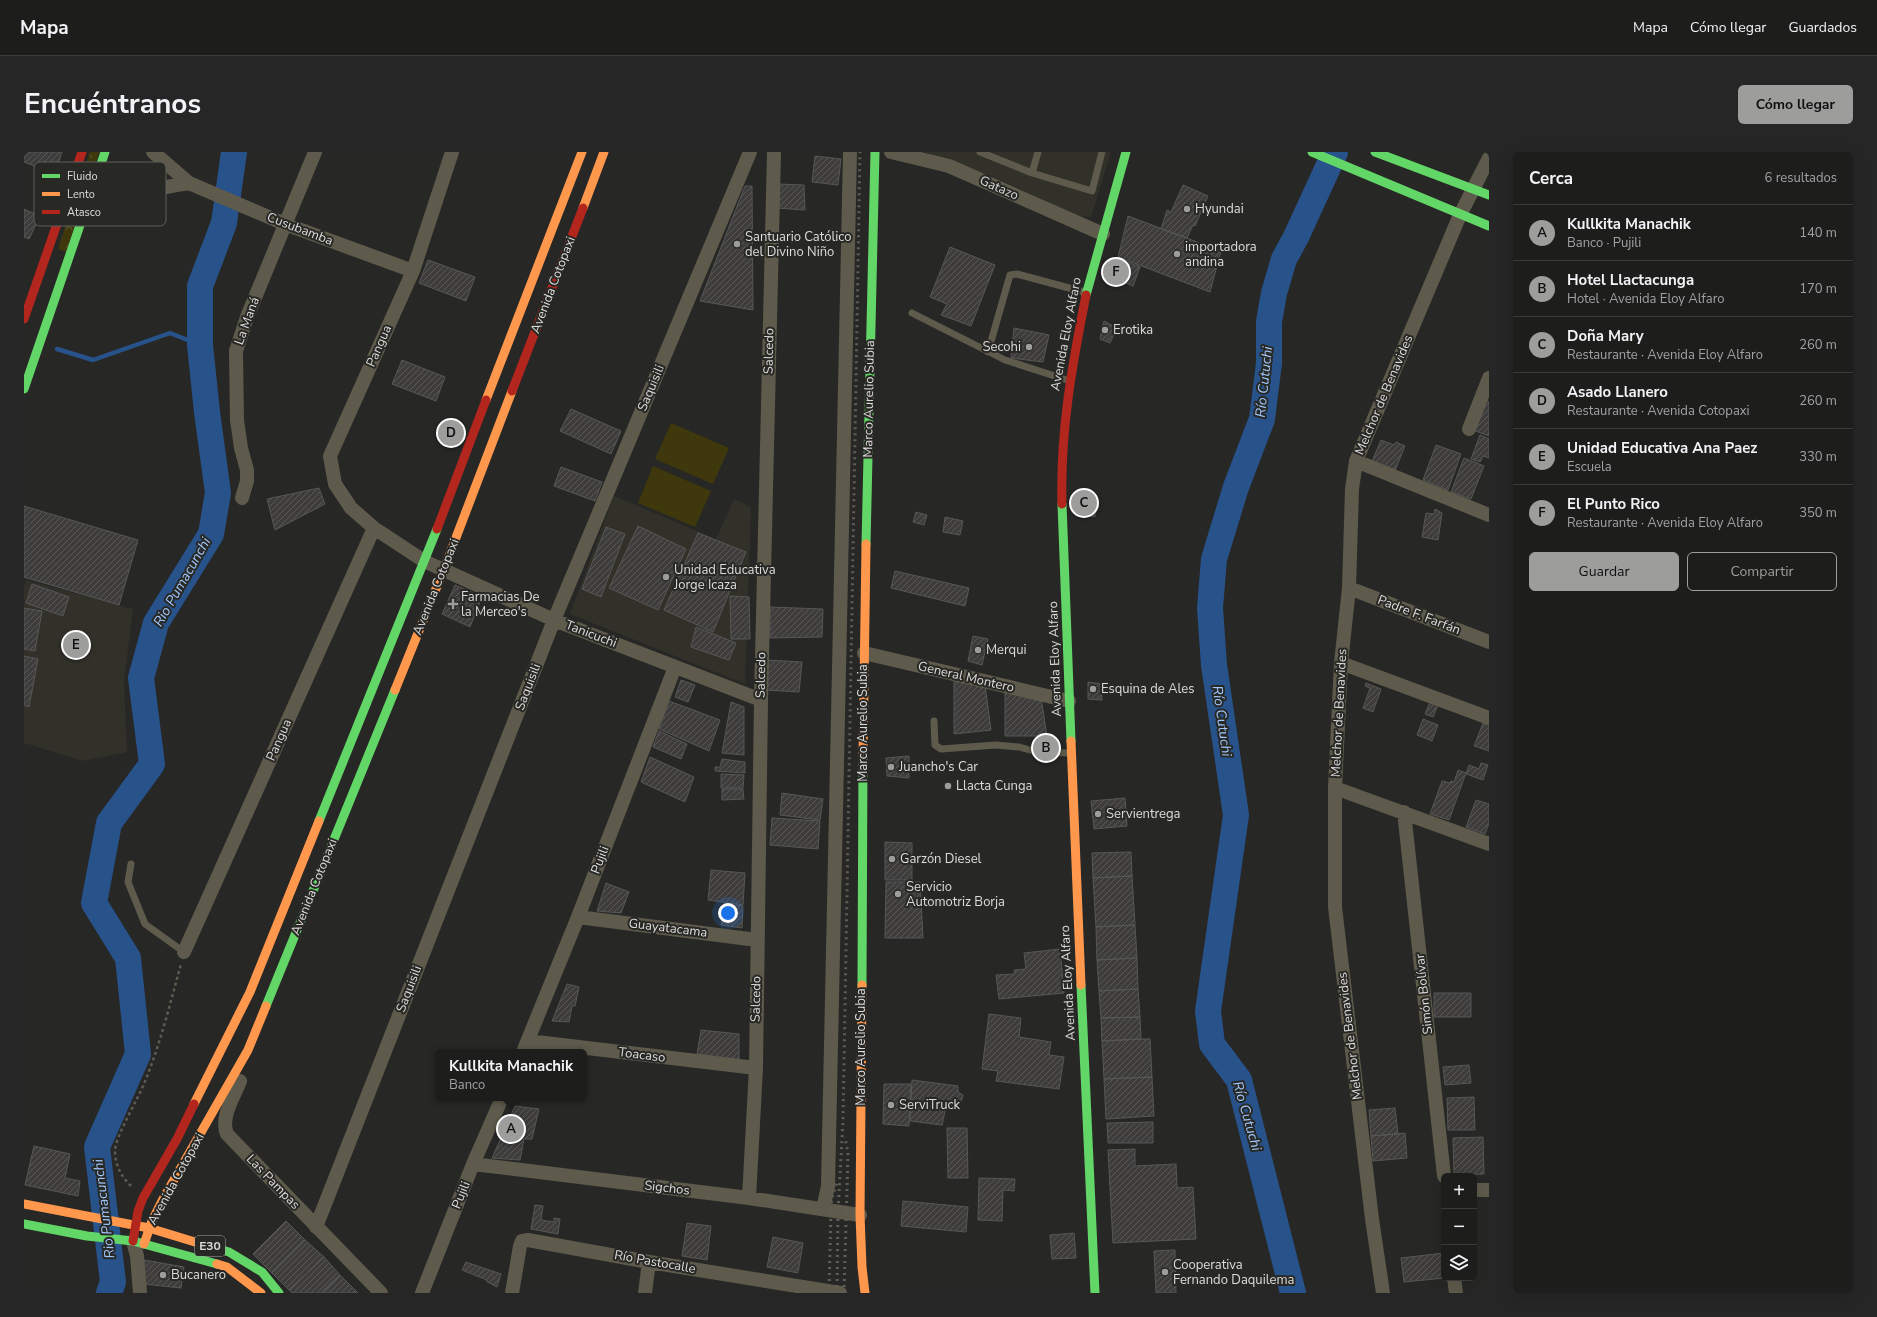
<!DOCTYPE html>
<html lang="es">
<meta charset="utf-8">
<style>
body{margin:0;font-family:"Nunito Sans",sans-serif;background:#252625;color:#f1f3f6}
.controls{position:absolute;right:12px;bottom:12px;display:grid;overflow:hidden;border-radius:6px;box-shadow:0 4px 16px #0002}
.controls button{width:36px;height:36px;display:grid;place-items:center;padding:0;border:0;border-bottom:1px solid #3b3b3b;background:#1d1d1c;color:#f1f3f6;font:20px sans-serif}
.you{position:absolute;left:704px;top:761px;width:14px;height:14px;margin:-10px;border:3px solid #fff;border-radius:50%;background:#1a73e8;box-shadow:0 0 0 6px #1a73e833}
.badge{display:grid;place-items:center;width:26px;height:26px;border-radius:50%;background:#9d9d9c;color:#111;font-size:13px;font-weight:700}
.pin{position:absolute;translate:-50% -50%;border:2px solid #fff;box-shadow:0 1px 4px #0006}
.popup{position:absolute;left:411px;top:897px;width:152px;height:52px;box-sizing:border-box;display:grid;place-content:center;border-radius:6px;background:#1d1d1c;filter:drop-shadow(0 1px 3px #0005);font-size:13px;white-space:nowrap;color:#a0a2a3}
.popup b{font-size:15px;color:#f1f3f6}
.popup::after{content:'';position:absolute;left:50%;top:100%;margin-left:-8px;border:8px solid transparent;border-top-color:#1d1d1c}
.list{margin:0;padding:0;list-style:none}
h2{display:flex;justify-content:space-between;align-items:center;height:52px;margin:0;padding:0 16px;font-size:17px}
h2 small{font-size:13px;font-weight:400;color:#a0a2a3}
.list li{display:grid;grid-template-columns:26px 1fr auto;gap:12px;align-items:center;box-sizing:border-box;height:56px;padding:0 16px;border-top:1px solid #3b3b3b}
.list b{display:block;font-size:15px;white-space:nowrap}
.list p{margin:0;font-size:13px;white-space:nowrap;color:#a0a2a3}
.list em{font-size:13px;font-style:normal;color:#a0a2a3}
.actions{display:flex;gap:8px;padding:12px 16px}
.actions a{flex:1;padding:9px 0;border:1px solid #9d9d9c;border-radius:6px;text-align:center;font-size:14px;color:#9d9d9c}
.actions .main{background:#9d9d9c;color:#111}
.icon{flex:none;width:22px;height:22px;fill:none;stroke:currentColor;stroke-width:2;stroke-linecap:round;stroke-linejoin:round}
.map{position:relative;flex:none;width:1465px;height:1141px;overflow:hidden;border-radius:6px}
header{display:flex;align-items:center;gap:24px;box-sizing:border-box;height:56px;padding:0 20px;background:#1d1d1c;border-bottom:1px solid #3b3b3b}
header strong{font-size:19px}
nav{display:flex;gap:22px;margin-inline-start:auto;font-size:14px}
.intro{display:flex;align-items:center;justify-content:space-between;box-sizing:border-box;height:96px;padding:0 24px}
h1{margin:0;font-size:28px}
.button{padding:10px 18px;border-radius:6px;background:#9d9d9c;color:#111;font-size:14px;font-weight:700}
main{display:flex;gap:24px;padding:0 24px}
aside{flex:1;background:#1d1d1c;border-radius:6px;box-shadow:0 4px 16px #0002}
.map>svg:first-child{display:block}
.built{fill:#313029}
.park{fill:url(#park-crowns)}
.garden{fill:#3f380c}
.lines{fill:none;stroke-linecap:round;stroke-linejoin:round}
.stream{stroke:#28528a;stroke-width:4.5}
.river{stroke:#28528a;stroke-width:26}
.building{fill:url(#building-hatch);stroke:#575756}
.path{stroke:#5e5c51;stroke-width:2.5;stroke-dasharray:3 3;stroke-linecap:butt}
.lane{stroke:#5e5b4c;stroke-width:7}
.street{stroke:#5e5b4c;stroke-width:14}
.fast{stroke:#63d668;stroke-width:9}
.slow{stroke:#ff974d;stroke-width:9}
.jam{stroke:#b3261e;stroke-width:9}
.rail{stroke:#605e56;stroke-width:3;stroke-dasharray:2 4;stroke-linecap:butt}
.poi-dot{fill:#9d9d9c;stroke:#282825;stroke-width:1.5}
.labels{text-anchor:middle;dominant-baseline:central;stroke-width:4;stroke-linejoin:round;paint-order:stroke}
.shield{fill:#282825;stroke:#a7a6a4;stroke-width:1}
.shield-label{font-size:12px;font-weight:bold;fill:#dddcdb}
.street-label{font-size:13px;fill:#dddcdb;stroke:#282825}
.poi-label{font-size:13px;fill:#dddcdb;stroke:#282825;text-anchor:start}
.water-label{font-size:14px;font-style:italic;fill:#a1c8fd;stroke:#282825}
.key{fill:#282825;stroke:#5e5e5c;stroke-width:1}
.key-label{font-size:11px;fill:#dddcdb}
</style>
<header>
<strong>Mapa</strong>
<nav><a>Mapa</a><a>Cómo llegar</a><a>Guardados</a></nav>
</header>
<div class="intro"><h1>Encuéntranos</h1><a class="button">Cómo llegar</a></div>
<main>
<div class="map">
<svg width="1465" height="1141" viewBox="0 0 1465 1141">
<defs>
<pattern id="park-crowns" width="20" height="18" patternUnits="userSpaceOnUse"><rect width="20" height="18" fill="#3f380c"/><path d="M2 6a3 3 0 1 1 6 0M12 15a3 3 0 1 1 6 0" fill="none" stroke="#5a542f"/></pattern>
<pattern id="building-hatch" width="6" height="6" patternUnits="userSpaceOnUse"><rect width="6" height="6" fill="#3e3d3c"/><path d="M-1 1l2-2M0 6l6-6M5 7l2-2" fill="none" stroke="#595858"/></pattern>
</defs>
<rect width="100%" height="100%" fill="#272726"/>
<path class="built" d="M900 0H1087L1067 65 1053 64 972 26Z
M590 344 692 387 710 347 727 355 721 532 546 462Z
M2 428 109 457 100 529 103 600 59 609 0 591V436Z"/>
<path class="park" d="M66 0H75L42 100 34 97Z"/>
<path class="garden" d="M647 271 705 296 689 332 631 307Z
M629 314 687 339 671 375 614 351Z"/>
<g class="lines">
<path class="stream" d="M33 197 69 208 146 181 176 193"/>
<path class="river" d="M85 1141 89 1130 73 995 114 902 104 806 70 751 85 671 128 612 117 526 132 471 187 382 194 341 183 260 176 193V134L200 71 210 0
M1269 1141 1215 928 1188 892 1184 859 1212 663 1190 513 1186 456 1190 407 1212 335 1238 267 1245 211V170L1250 141 1260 107 1272 85 1311 0"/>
</g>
<path class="building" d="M0 0H38L31 22 0 10Z
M791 4 817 7 814 33 788 30Z
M754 32 780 33 781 58 752 56Z
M1159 33 1184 44 1171 74 1169 73 1163 86 1137 77 1143 58 1147 60Z
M721 34H728L729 158 676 149Z
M0 57 16 64 5 87 0 85Z
M1104 64 1197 99 1186 140 1094 105Z
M926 95 971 113 947 174 917 163 923 152 906 145Z
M1093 106 1116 115 1109 134 1089 126Z
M404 108 451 125 442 149 395 131Z
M1080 169 1093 176 1086 191 1076 187Z
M990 176 1025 183 1019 210 987 206Z
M378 208 421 225 412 249 368 232Z
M1461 248 1465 250V284L1449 278Z
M547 257 597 279 587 302 536 279Z
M1456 283 1465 287V306L1459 304 1456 310 1447 307Z
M1357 288 1370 293 1372 290 1381 294 1370 321 1347 312Z
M1412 293 1437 302 1424 338 1399 328Z
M1440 306 1460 314 1447 347 1427 340Z
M537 315 578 330 571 349 530 334Z
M295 336 301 352 251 378 243 347Z
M1058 348 1072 350 1071 365 1058 362Z
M0 354 114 388 95 453 0 425Z
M1411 357 1418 361 1414 388 1398 385 1402 361 1410 362Z
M892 360 903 363 900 373 889 370Z
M921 365 939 369 936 383 919 380Z
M614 374 662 397 634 458 585 436Z
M582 375 601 382 577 445 558 437Z
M674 381 722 400 689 480 640 458Z
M871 419 945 436 941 454 867 436Z
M8 432 45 445 39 464 2 451Z
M431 433 458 445 446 475 418 462Z
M706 444 725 445 726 487H707Z
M746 455 799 457 798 485 746 486Z
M0 456 18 459 11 499 0 497Z
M672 475 712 491 705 508 667 495Z
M949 484 964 487 958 513 944 509Z
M0 504 14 507 5 555 0 553Z
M742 508 778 510 775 540 742 538Z
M657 528 671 533 664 550 651 545Z
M930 529 961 533 967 578 930 582Z
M1064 530 1077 532 1078 548 1064 547Z
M1342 531 1357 537 1349 560 1339 556 1346 536 1341 534Z
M981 538 1017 546 1023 584H981Z
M645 549 696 568 685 599 635 577Z
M707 550 720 555V603L698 601Z
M1406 550 1414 553 1409 565 1401 562Z
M1399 567 1414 573 1408 589 1393 583Z
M1459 571 1465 573V599L1450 594Z
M635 579 663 592 657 607 629 595Z
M885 604V626L863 624 862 606Z
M626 605 670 625 661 650 617 630Z
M698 607 721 610V621L691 619V615H696Z
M1457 611 1464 613 1459 628 1442 622 1445 613 1455 617Z
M1434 618 1442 621 1425 668 1406 662 1418 629 1426 631 1427 629 1430 630Z
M697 622 720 623 719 636H697Z
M698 637H719L720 647 698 648Z
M758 641 799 647 796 668 756 663Z
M1101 646 1103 674 1070 677 1067 649Z
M1452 648 1465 652V671L1461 682 1442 675Z
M748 666 796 669 794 697 746 693Z
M861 690 888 691V728H861Z
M1107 700 1108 724 1069 726 1068 701Z
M687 718 721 721 719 753 684 748Z
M1108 724 1111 773 1072 775 1069 726Z
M862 730H896L899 786H861Z
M582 731 605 740 597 761 573 759Z
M700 752 719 754 718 776 697 773Z
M1111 773 1113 806 1073 808 1072 775Z
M1036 797 1040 841 975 847 972 823 991 822 990 818 1002 817 1000 801Z
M1113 806 1114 837 1075 839 1073 808Z
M543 832 555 835 551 854H548L545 870 528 869Z
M1114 837 1116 865 1077 866 1075 839Z
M1410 841H1447V865H1410Z
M965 862 997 866 995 885 1027 890 1025 903 1040 905 1035 937 972 929 974 919 958 917Z
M1116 865 1117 887 1078 889 1077 866Z
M677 878 715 882V908L673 902Z
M1117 887H1126L1128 925 1080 927 1078 889Z
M1445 913 1447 931 1421 933 1419 915Z
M1128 925 1130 964 1082 967 1080 927Z
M888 928 934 934V940L939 943 937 950 922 955 918 973 886 969Z
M860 932H887L885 974 859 972Z
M1450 945 1451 978H1424L1423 946Z
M491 954 515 957 508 987H500L496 1008 468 1006Z
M1371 956 1374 982 1347 984 1345 958Z
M1129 970V991H1084L1083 971Z
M923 976H943L944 1026H924Z
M1381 981 1383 1006 1349 1009 1347 984Z
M1459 985 1460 1022 1430 1023 1429 986Z
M10 994 46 1002 41 1026 56 1029 54 1044 1 1033Z
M1111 997V1014L1152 1012 1153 1036 1169 1035 1172 1087 1089 1091 1084 998Z
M955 1026 991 1027 990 1039 979 1038 978 1069 954 1068Z
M879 1049 944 1055 942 1080 877 1074Z
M511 1053 519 1054 517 1068 530 1070V1066L536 1067 534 1082 507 1077Z
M262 1069 281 1088 248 1121 229 1102Z
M663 1071 687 1074 683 1108 658 1104Z
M1050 1081 1052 1106 1028 1107 1026 1083Z
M749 1085 779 1091 774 1121 743 1115Z
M281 1088 300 1105 265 1138 248 1121Z
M1151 1098 1152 1141H1132L1130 1099Z
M1420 1101 1421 1126 1380 1130 1377 1106Z
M300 1105 316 1123 297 1141H268L265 1138Z
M120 1108 160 1115 157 1136 119 1132Z
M442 1110 477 1122 473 1135 462 1129 463 1128 438 1118Z
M316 1123 334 1141H297Z"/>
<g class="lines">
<path class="path" d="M107 1034C97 1024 91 1013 91 999 91 985 114 947 120 932 136 893 146 852 157 812"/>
<path class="lane" d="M956 0 1008 21 1068 39 1078 0
M1008 21 1014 0
M888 161 981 208 1043 228
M964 200 986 123 993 122 1060 140
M910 569 911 593 917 597 972 593 995 595 1013 600 1045 601
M107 712 104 730 121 772 160 800"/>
<path class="street" d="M428 0 389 119 306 304 311 332 327 356 350 376 400 409 530 468 737 548
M867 0 925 14 1079 82
M165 31 261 72 389 119
M61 59C96 47 129 36 165 31L129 0
M1445 277 1465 226
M1332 309 1465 363
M218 346 223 329V318L217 296 213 268 212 199 223 165 291 0
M1325 436 1465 490
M840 501 1045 549
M1317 511 1465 566
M1311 636 1465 692
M1380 660 1420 1024
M554 765 733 788
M160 800 350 376
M504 889 732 916
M499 900 554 765 651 515
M216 929C210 945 196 965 203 982L357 1141
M449 1012 725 1046 836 1063
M1450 1038H1465
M725 1046 732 916 737 548 750 0
M799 1057 804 1034 826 0
M292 1075 530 468 726 0
M109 1089 113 1104 116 1141
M1430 1126 1432 1141
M398 1141 449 1012 478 946
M488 1141 496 1094 498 1089 504 1088 625 1110 816 1141
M621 1141 625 1110
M1359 1141 1348 1067 1311 755V636L1317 511 1325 436 1328 337 1332 309 1436 63 1465 6"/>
<path class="fast" d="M1288 0 1465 74
M1351 0 1465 43
M1062 143 1102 0
M0 237 81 0
M1038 352 1047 589
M842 392 851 0
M295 669 413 377
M838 833 839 605
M1057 833 1071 1141
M242 854 371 538
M0 1072 63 1084 109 1089 193 1112
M184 1094 205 1100 238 1120 255 1141"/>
<path class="slow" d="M559 56 580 0
M462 248 558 0
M371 538 420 417 488 239
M1047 589 1057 833
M839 605 842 392
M838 833 836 1063 838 1115 841 1141
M170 952 226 840 295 669
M0 1052 125 1076 184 1094
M120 1092 128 1069 139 1047 224 898 242 854
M193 1112 203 1115 237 1141"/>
<path class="jam" d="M0 167 58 0
M488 239 559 56
M1038 352C1036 279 1048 214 1062 143
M413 377 462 248
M109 1089 114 1059 119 1046 153 987 170 952"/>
<path class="rail" d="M805 1141 807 1058 808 1046 813 1030
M813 1141 814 1059 819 969 836 0
M820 1141 824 1001 821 985"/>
</g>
<g class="poi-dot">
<circle cx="1163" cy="57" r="4"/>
<circle cx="713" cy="92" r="4"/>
<circle cx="1153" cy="102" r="4"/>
<circle cx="1081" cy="178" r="4"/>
<circle cx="1005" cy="195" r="4"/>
<circle cx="642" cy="425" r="4"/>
<path d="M427 446h4v4h4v4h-4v4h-4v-4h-4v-4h4z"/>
<circle cx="954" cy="498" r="4"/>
<circle cx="1069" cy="537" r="4"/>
<circle cx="867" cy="615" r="4"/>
<circle cx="924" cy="634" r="4"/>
<circle cx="1074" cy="662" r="4"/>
<circle cx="868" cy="707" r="4"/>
<circle cx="874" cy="742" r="4"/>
<circle cx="867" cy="953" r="4"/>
<circle cx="1141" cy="1120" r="4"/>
<circle cx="139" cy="1123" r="4"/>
</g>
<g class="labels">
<rect class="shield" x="171" y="1084" width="30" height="20" rx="3"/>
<g class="shield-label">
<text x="186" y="1094">E30</text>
</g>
<g class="street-label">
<text transform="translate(975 36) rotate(24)">Gatazo</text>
<text transform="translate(276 77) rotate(21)">Cusubamba</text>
<text transform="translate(529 133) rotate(-69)">Avenida Cotopaxi</text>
<text transform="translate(223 169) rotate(-70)">La Maná</text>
<text transform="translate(1042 182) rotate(-79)">Avenida Eloy Alfaro</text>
<text transform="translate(355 194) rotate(-66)">Pangua</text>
<text transform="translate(745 199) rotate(-89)">Salcedo</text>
<text transform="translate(627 236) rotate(-67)">Saquisili</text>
<text transform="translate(1360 243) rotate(-67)">Melchor de Benavides</text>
<text transform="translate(845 247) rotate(-89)">Marco Aurelio Subia</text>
<text transform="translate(412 435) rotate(-68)">Avenida Cotopaxi</text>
<text transform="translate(1395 463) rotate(21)">Padre F. Farfán</text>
<text transform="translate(567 482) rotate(21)">Tanicuchi</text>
<text transform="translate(1031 507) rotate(-92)">Avenida Eloy Alfaro</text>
<text transform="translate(737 523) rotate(-89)">Salcedo</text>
<text transform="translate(942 525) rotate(13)">General Montero</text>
<text transform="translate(504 535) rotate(-69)">Saquisili</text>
<text transform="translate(1315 561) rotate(-87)">Melchor de Benavides</text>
<text transform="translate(839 571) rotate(-90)">Marco Aurelio Subia</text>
<text transform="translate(255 588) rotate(-66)">Pangua</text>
<text transform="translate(576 708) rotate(-69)">Pujili</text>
<text transform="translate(290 735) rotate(-68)">Avenida Cotopaxi</text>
<text transform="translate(644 776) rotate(7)">Guayatacama</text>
<text transform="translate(1044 831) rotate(-93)">Avenida Eloy Alfaro</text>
<text transform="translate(385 837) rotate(-69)">Saquisili</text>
<text transform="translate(1400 842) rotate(-96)">Simón Bolívar</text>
<text transform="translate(732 847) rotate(-89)">Salcedo</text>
<text transform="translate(1326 884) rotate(-97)">Melchor de Benavides</text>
<text transform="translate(837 895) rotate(-90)">Marco Aurelio Subia</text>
<text transform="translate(618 903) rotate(7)">Toacaso</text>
<text transform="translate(152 1027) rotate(-61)">Avenida Cotopaxi</text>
<text transform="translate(249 1030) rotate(46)">Las Pampas</text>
<text transform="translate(643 1036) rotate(7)">Sigchos</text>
<text transform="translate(437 1043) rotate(-68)">Pujili</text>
<text transform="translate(631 1110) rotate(10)">Río Pastocalle</text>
</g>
<g class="poi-label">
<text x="1171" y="57">Hyundai</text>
<text x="721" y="85">Santuario Católico<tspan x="721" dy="15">del Divino Niño</tspan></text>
<text x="1161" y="95">importadora<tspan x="1161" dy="15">andina</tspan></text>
<text x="1089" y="178">Erotika</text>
<text x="997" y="195" text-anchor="end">Secohi</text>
<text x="650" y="418">Unidad Educativa<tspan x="650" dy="15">Jorge Icaza</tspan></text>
<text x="437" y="445">Farmacias De<tspan x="437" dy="15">la Merceo's</tspan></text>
<text x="962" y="498">Merqui</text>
<text x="1077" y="537">Esquina de Ales</text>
<text x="875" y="615">Juancho's Car</text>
<text x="932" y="634">Llacta Cunga</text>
<text x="1082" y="662">Servientrega</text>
<text x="876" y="707">Garzón Diesel</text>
<text x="882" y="735">Servicio<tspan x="882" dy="15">Automotriz Borja</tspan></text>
<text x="875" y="953">ServiTruck</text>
<text x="1149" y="1113">Cooperativa<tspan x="1149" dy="15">Fernando Daquilema</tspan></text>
<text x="147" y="1123">Bucanero</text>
</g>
<g class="water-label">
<text transform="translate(1240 230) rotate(-84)">Río Cutuchi</text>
<text transform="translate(158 430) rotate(-60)">Rio Pumacunchi</text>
<text transform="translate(1198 569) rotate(82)">Río Cutuchi</text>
<text transform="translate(1223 964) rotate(74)">Río Cutuchi</text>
<text transform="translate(80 1057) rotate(-97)">Rio Pumacunchi</text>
</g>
</g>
<rect x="10" y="10" width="132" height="64" rx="6" class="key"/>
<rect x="18" y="22" width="18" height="4" fill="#63d668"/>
<rect x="18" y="40" width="18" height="4" fill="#ff974d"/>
<rect x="18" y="58" width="18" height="4" fill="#b3261e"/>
<g class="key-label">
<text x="43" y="28">Fluido</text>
<text x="43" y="46">Lento</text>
<text x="43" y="64">Atasco</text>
</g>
</svg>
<div class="controls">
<button>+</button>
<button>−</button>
<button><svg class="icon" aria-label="layers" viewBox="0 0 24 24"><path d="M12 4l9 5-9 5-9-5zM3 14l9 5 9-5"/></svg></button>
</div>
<div class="you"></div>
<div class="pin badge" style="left:487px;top:977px">A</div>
<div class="popup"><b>Kullkita Manachik</b>Banco</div>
<div class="pin badge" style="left:1022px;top:596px">B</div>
<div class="pin badge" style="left:1060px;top:351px">C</div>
<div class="pin badge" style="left:427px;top:281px">D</div>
<div class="pin badge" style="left:52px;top:493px">E</div>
<div class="pin badge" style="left:1092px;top:120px">F</div>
</div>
<aside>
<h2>Cerca<small>6 resultados</small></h2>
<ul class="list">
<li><span class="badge">A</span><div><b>Kullkita Manachik</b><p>Banco · Pujili</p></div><em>140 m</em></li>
<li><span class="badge">B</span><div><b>Hotel Llactacunga</b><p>Hotel · Avenida Eloy Alfaro</p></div><em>170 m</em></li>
<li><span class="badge">C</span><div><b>Doña Mary</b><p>Restaurante · Avenida Eloy Alfaro</p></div><em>260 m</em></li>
<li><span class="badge">D</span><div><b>Asado Llanero</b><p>Restaurante · Avenida Cotopaxi</p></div><em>260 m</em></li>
<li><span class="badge">E</span><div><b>Unidad Educativa Ana Paez</b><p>Escuela</p></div><em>330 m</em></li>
<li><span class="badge">F</span><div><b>El Punto Rico</b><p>Restaurante · Avenida Eloy Alfaro</p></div><em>350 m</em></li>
</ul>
<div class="actions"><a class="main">Guardar</a><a>Compartir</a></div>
</aside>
</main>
